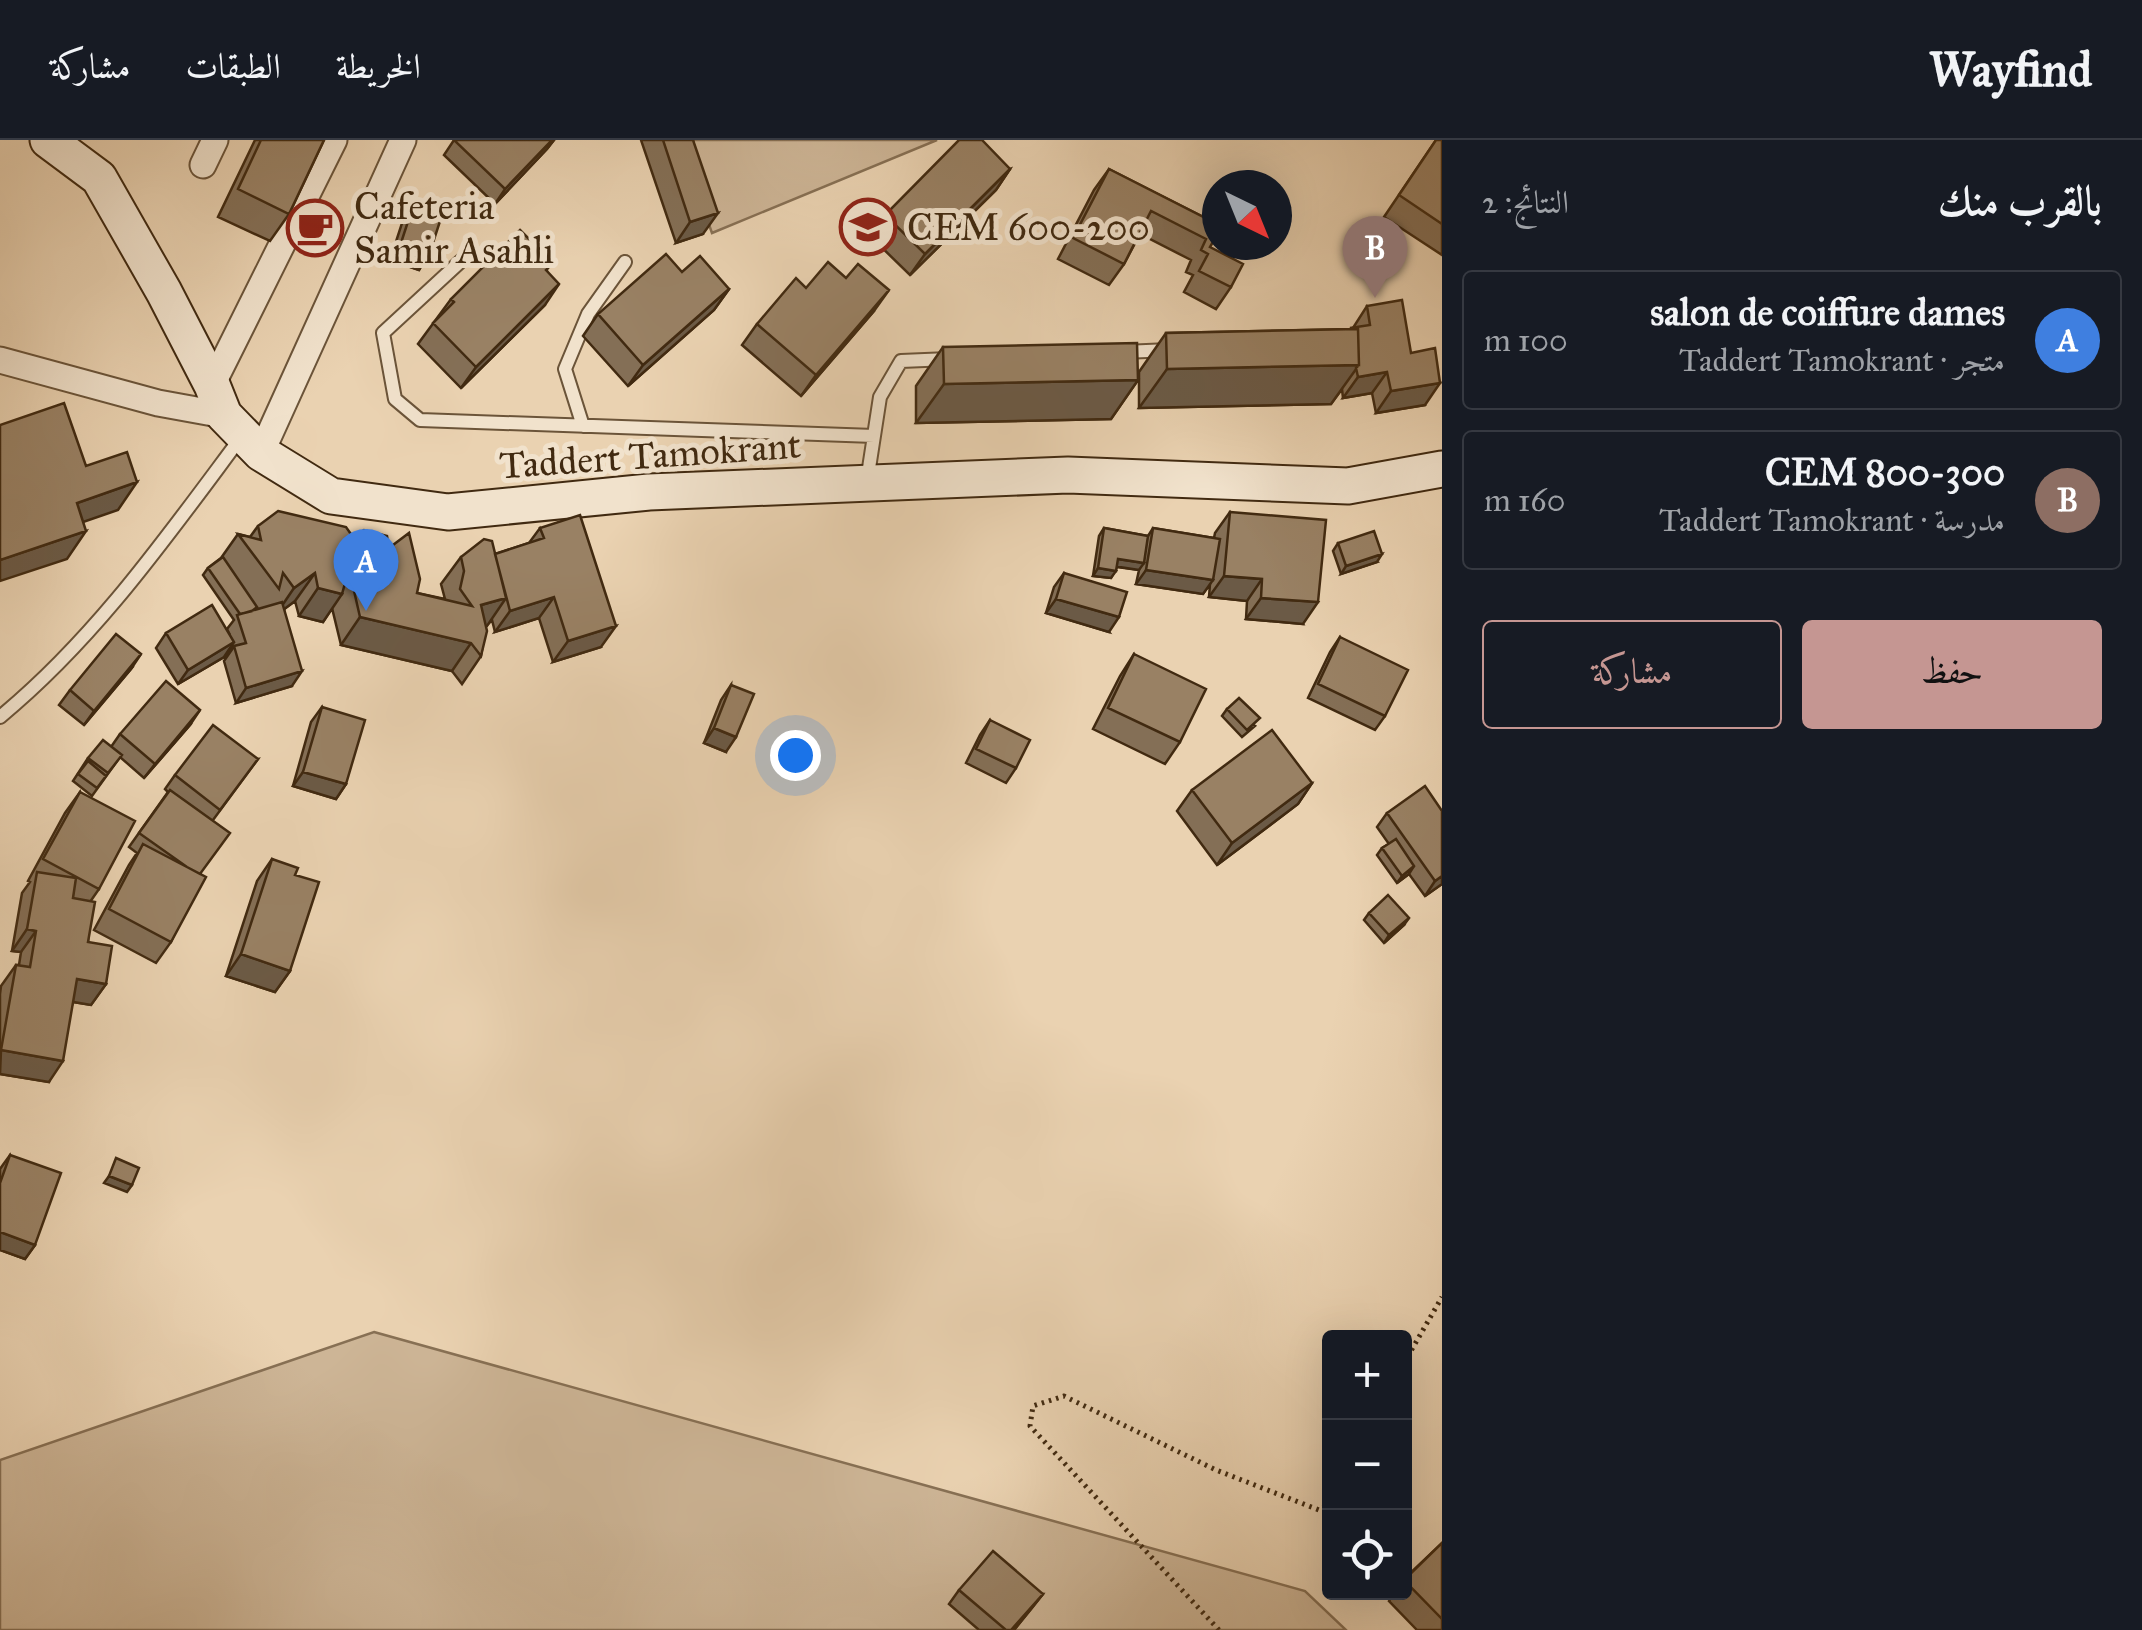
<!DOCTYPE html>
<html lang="ar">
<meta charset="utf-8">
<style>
body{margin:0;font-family:"IM FELL Great Primer",Amiri,serif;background:#242831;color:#f1f3f6;direction:rtl}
.controls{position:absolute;right:30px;bottom:30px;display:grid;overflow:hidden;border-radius:10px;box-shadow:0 10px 40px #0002}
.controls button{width:90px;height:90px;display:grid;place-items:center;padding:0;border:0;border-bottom:2px solid #363941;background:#171b24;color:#f1f3f6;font:50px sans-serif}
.compass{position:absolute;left:1202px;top:30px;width:90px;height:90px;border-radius:50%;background:#171b24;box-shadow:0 10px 40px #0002;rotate:137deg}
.you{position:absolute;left:795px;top:615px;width:35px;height:35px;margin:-25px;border:8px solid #fff;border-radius:50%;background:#1a73e8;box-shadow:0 0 0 15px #1a73e833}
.badge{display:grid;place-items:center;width:65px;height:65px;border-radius:50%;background:#c59692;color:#fff;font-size:32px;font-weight:700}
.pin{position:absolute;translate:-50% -82px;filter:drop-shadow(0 2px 5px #0008)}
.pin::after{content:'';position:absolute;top:52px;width:35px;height:30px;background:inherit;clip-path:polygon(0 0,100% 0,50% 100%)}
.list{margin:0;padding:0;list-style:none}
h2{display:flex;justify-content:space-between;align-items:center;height:130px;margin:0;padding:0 40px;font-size:42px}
h2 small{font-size:32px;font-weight:400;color:#9ea1a6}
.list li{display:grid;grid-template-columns:65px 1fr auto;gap:30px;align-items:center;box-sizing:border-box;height:140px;margin:0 20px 20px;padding:0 20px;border:2px solid #363941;border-radius:10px}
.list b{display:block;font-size:38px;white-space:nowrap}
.list p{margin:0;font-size:32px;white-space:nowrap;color:#9ea1a6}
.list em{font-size:32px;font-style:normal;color:#9ea1a6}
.actions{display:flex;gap:20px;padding:30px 40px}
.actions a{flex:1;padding:22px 0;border:2px solid #c59692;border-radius:10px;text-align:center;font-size:35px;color:#c59692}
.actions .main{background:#c59692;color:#111}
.icon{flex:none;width:55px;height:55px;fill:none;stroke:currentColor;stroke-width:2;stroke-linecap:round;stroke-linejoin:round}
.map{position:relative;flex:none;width:1442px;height:1490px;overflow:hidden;direction:ltr}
header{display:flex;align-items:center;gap:60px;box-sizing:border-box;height:140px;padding:0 50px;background:#171b24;border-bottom:2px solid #363941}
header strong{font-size:48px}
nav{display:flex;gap:55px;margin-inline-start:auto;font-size:35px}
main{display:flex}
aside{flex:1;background:#171b24}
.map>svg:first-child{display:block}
.green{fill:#cdb596;stroke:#877054;stroke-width:2.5}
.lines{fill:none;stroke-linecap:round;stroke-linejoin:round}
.lane-casing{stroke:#6b5439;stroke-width:16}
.street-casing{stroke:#6b5439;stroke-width:29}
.secondary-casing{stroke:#412a11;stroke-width:39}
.path{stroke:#412a11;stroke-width:5;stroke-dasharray:2.5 5;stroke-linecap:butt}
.lane{stroke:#f1e2cc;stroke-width:12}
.street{stroke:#f1e2cc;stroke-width:25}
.secondary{stroke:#f1e2cc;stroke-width:35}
.wall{fill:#846f56;stroke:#412a11;stroke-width:2.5}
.shaded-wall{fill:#6b5a46;stroke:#412a11;stroke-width:2.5}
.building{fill:#998164;stroke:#412a11;stroke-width:2.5}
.labels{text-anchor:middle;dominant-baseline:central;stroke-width:10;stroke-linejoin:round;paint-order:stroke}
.poi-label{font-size:38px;fill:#412a11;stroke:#f1e2cc;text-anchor:start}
.street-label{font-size:38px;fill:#412a11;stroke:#f1e2cc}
</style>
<header>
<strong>Wayfind</strong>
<nav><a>الخريطة</a><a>الطبقات</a><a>مشاركة</a></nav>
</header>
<main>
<aside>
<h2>بالقرب منك<small>النتائج: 2</small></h2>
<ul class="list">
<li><span class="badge" style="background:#3f7fe0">A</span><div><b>salon de coiffure dames</b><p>متجر · Taddert Tamokrant</p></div><em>100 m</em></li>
<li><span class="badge" style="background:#8d6e63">B</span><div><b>CEM 800-300</b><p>مدرسة · Taddert Tamokrant</p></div><em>160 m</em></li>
</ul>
<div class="actions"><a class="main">حفظ</a><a>مشاركة</a></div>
</aside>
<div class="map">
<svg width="1442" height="1490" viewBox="0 0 1442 1490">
<rect width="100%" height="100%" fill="#ead2b1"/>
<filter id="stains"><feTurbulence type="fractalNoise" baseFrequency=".002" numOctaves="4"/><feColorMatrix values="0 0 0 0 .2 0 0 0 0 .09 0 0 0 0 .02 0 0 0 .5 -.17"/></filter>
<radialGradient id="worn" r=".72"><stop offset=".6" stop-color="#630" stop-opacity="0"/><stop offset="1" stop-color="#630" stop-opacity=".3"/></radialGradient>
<path class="green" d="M679 0H937L712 93Z
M374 1192 1305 1451 1346 1490H0V1320Z"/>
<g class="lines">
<g class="lane-casing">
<path id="lane" d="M462 120 383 193 395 259 420 280 874 296
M1124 212 1169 210
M583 286 565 229 588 174 625 122
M867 341 880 257 901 221 949 219
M0 577C96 498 168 395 242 296"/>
</g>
<g class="street-casing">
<path id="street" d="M203 25 215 0
M0 220 158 263 224 275
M212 245 334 0
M261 313 403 0"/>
</g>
<g class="secondary-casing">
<path id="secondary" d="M48 0 99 38 164 152 212 245 224 275 261 313 331 356 448 372 649 352 1068 335 1348 346 1442 329"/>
</g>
<path class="path" d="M1404 1223 1442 1157
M1219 1490 1030 1286 1033 1266 1064 1256 1216 1330 1319 1370 1330 1364"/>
<use href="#lane" class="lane"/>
<use href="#street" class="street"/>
<use href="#secondary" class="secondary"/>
</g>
<path class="wall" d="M255 0H324L289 74 270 101 218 77Z
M454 0H554L547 9 495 64 444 15Z
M641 0H693L703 94 676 103Z
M1436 0H1442V115L1384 77Z
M1010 29 996 50 910 135 870 96 885 75Z
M1109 29 1217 84 1210 107 1231 147 1216 169 1184 152 1193 135 1186 132 1191 120 1140 94 1124 124 1109 145 1058 119 1094 50Z
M413 66 429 115 419 130 390 120 403 80Z
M547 131 545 165 461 248 418 204 451 159Z
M682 132 729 149 714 170 628 246 583 196 598 174Z
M846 138 874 171 801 256 742 205 757 184 806 148Z
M1367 166 1411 213 1425 265 1376 273 1372 253 1343 258 1342 249 1331 264 1139 268V232L1166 193 1350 189 1353 188Z
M943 207 1138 240 1111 279 916 283V246Z
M1230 372 1303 484 1246 479 1247 461 1209 457 1210 444 1203 454 1136 444 1139 430 1117 427 1111 438 1093 436 1099 396 1104 388 1148 396 1153 388 1214 398 1215 393Z
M258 386 353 397 389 408 417 453 445 459 441 444 461 417 495 414 529 403 540 388 601 507 553 522 539 478 495 492 492 480 486 486 481 516 462 544 452 531 341 505 332 468 323 482 299 476 295 461 284 469 292 546 236 563 224 521 233 508 232 505 224 517 178 544 156 508 166 493H229L227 489 234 480 203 435 208 428 221 418 238 394 250 397Z
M1338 403 1377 422 1341 434 1333 411Z
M1064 433 1109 492 1046 473 1054 447Z
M1340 497 1385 576 1375 590 1308 558 1330 512Z
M1134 514 1180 602 1165 624 1093 589 1120 536Z
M131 529 84 585 59 565 70 550Z
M731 545 726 612 704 603 721 560Z
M322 567 346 644 336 659 293 646 311 582Z
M1227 569 1255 586 1242 597 1222 576Z
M990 580 1016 628 1006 643 966 623 980 595Z
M190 585 144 638 120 617 92 656 73 641 88 618 111 607 120 594Z
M258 619 213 680 200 734 171 802 156 823 94 790 129 725 137 713 129 707 168 652 165 649 175 635Z
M1312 643 1298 664 1217 725 1177 671 1192 650Z
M80 652 99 749 90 762 88 802 106 844 91 865 73 862 49 942 0 934V854L1 846 16 825H19L21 812 12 811 22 753 30 742 28 741 65 673Z
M1442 671V744L1425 756 1409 734 1397 743 1377 715 1382 708 1389 704 1377 687 1387 673Z
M272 719 295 735 290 831 275 852 226 836 257 741Z
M1369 773 1404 785 1384 803 1364 780Z
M10 1015 35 1105 25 1119 0 1110V1029Z
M1442 1403V1490H1417L1389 1461 1395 1452H1404V1439Z
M959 1450 1043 1454 1014 1490H979L949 1464Z"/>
<path class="shaded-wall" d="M552 0H554L547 9 495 64 505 49Z
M1010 29 996 50 910 135 925 114Z
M718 73 703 94 676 103 690 82Z
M400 106 429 115 419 130 390 120Z
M559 144 545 165 461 248 476 227Z
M729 149 714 170 628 246 643 225Z
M889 150 874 171 801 256 816 235Z
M1359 225 1331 264 1139 268 1167 229Z
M1387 232 1372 253 1343 258 1358 237Z
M1138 240 1111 279 916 283 944 244Z
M1440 243 1425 265 1376 273 1391 251Z
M137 342 118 370 57 391 77 363Z
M86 391 67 419 0 441V420Z
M1382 414 1377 422 1341 434 1346 426Z
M1118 419 1144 423 1139 430 1113 426Z
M1098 428 1116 431 1111 438 1093 436Z
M1146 430 1213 440 1203 454 1136 444Z
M315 433 295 461 275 476 294 448Z
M1224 436 1262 439 1247 461 1209 457Z
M318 448 342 454 323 482 299 476Z
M554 457 539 478 495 492 510 471Z
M506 458 487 486 461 493 481 465Z
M1261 458 1318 462 1303 484 1246 479Z
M1056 459 1119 477 1109 492 1046 473Z
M360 477 471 503 452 531 341 505Z
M616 486 601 507 553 522 568 501Z
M234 502 224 517 178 544 188 530Z
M141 514 131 529 84 585 94 571Z
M302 531 292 546 236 563 246 548Z
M200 570 190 585 144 638 155 624Z
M714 588 736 597 726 612 704 603Z
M303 632 346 644 336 659 293 646Z
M1312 643 1298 664 1217 725 1232 703Z
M1414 726 1409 734 1397 743 1402 736Z
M1442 736V744L1425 756 1435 741Z
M1409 778 1404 785 1384 803 1389 795Z
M27 789 36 791 21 812 12 811Z
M241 814 290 831 275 852 226 836Z
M77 839 106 844 91 865 62 860Z
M1 910 63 921 49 942 0 934Z
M109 1036 132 1045 127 1052 104 1043Z
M0 1092 35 1105 25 1119 0 1110Z
M1043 1454 1032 1468 1014 1490H1011Z"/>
<path class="building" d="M261 0H324L289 74 238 49Z
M454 0H552L505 49Z
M663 0H693L718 73 690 82Z
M959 0H982L1010 29 925 114 885 75Z
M1436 0H1442V84L1399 55Z
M1109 29 1217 84V95L1210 107 1243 124 1231 147 1199 131 1208 114 1201 110 1206 99 1151 71 1124 124 1073 98Z
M413 66 442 75 429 115 400 106Z
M520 90 553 123 546 130 559 144 476 227 433 183 454 162 451 159Z
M666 114 682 132 700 116 729 149 643 225 598 174Z
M828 122 846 138 858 124 889 150 816 235 757 184 796 138 806 148Z
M1402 160 1411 213 1435 208 1440 243 1391 251 1387 232 1358 237 1356 228 1359 225 1358 189 1350 188 1370 185 1367 166Z
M1358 189 1359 225 1167 229 1166 193Z
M1137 203 1138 240 944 244 943 207Z
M64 263 86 326 127 312 137 342 77 363 86 391 0 420V285Z
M278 371 346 387 353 397 364 390 387 396 389 408 409 393 420 439 417 453 472 466 460 449 464 431 461 417 484 399 492 401 506 458 481 465 487 491 481 516 471 503 360 477 349 429 342 454 318 448 315 433 294 448 283 433 279 449 238 394 261 400 258 386Z
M1230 372 1326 380 1318 462 1261 458 1262 439 1224 436Z
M580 375 616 486 568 501 554 457 510 471 495 414 544 398 540 388Z
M1104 388 1148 396 1144 423 1118 419 1116 431 1098 428Z
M1153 388 1220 399 1213 440 1146 430Z
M1374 391 1382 414 1346 426 1338 403Z
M223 417 257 467 252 471 240 474 208 428Z
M1064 433 1127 452 1119 477 1056 459Z
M282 462 302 531 246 548 234 506 246 503 237 475Z
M212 465 234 502 188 530 166 493Z
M116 494 141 514 94 571 70 550Z
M1340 497 1408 530 1385 576 1318 544Z
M1134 514 1206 549 1180 602 1108 568Z
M166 541 200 570 155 624 120 594Z
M731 545 754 554 736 597 714 588Z
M1239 558 1260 578 1247 590 1227 569Z
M322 567 365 580 346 644 303 632Z
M990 580 1030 600 1016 628 976 609Z
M213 585 258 619 220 670 175 635Z
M1272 590 1312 643 1232 703 1192 650Z
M103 600 122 615 108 633 88 618Z
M88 621 106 636 97 648 78 634Z
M1425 646 1442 671V736L1435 741 1387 673Z
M170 650 230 693 200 734 187 727 139 693Z
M80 652 135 681 99 749 43 719Z
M1396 699 1414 726 1402 736 1382 708Z
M143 704 206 737 171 802 109 769Z
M272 719 298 728 295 735 319 742 290 831 241 814Z
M37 732 76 738 73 758 95 762 88 802 112 806 106 844 77 839 63 921 1 910 16 825 30 827 36 791 27 789Z
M1388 755 1409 778 1389 795 1369 773Z
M10 1015 61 1033 35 1105 0 1092V1043Z
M116 1018 139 1028 132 1045 109 1036Z
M1442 1403V1479L1404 1440Z
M993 1411 1043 1454 1011 1490H1006L959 1450Z"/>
<defs>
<g id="school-ring" transform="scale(2.875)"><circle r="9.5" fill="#f1e2cc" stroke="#8f2418" stroke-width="1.5"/><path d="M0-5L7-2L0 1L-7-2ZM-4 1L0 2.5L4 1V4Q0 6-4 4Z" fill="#8f2418"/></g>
<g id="cafe-ring" transform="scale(2.875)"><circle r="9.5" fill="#f1e2cc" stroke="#8f2418" stroke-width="1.5"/><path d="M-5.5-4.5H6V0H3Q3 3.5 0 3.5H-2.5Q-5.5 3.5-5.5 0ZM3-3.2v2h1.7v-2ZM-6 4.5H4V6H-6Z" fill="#8f2418"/></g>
</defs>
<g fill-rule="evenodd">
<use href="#school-ring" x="868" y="87"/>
<use href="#cafe-ring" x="315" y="88"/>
</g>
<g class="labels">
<g class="poi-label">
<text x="354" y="66">Cafeteria<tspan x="354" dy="44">Samir Asahli</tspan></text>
<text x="907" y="87">CEM 600-200</text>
</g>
<g class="street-label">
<text transform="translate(650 315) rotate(-4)">Taddert Tamokrant</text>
</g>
</g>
<rect width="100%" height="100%" filter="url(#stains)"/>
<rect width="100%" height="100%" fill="url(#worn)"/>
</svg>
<div class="controls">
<button>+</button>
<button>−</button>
<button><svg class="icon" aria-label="locate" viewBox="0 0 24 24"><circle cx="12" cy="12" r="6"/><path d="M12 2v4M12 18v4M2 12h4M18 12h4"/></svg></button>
</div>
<svg class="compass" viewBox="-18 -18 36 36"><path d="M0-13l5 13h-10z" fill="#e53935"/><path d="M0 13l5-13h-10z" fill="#9ea1a6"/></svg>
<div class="you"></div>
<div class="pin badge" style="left:366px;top:471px;background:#3f7fe0">A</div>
<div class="pin badge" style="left:1375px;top:158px;background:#8d6e63">B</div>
</div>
</main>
